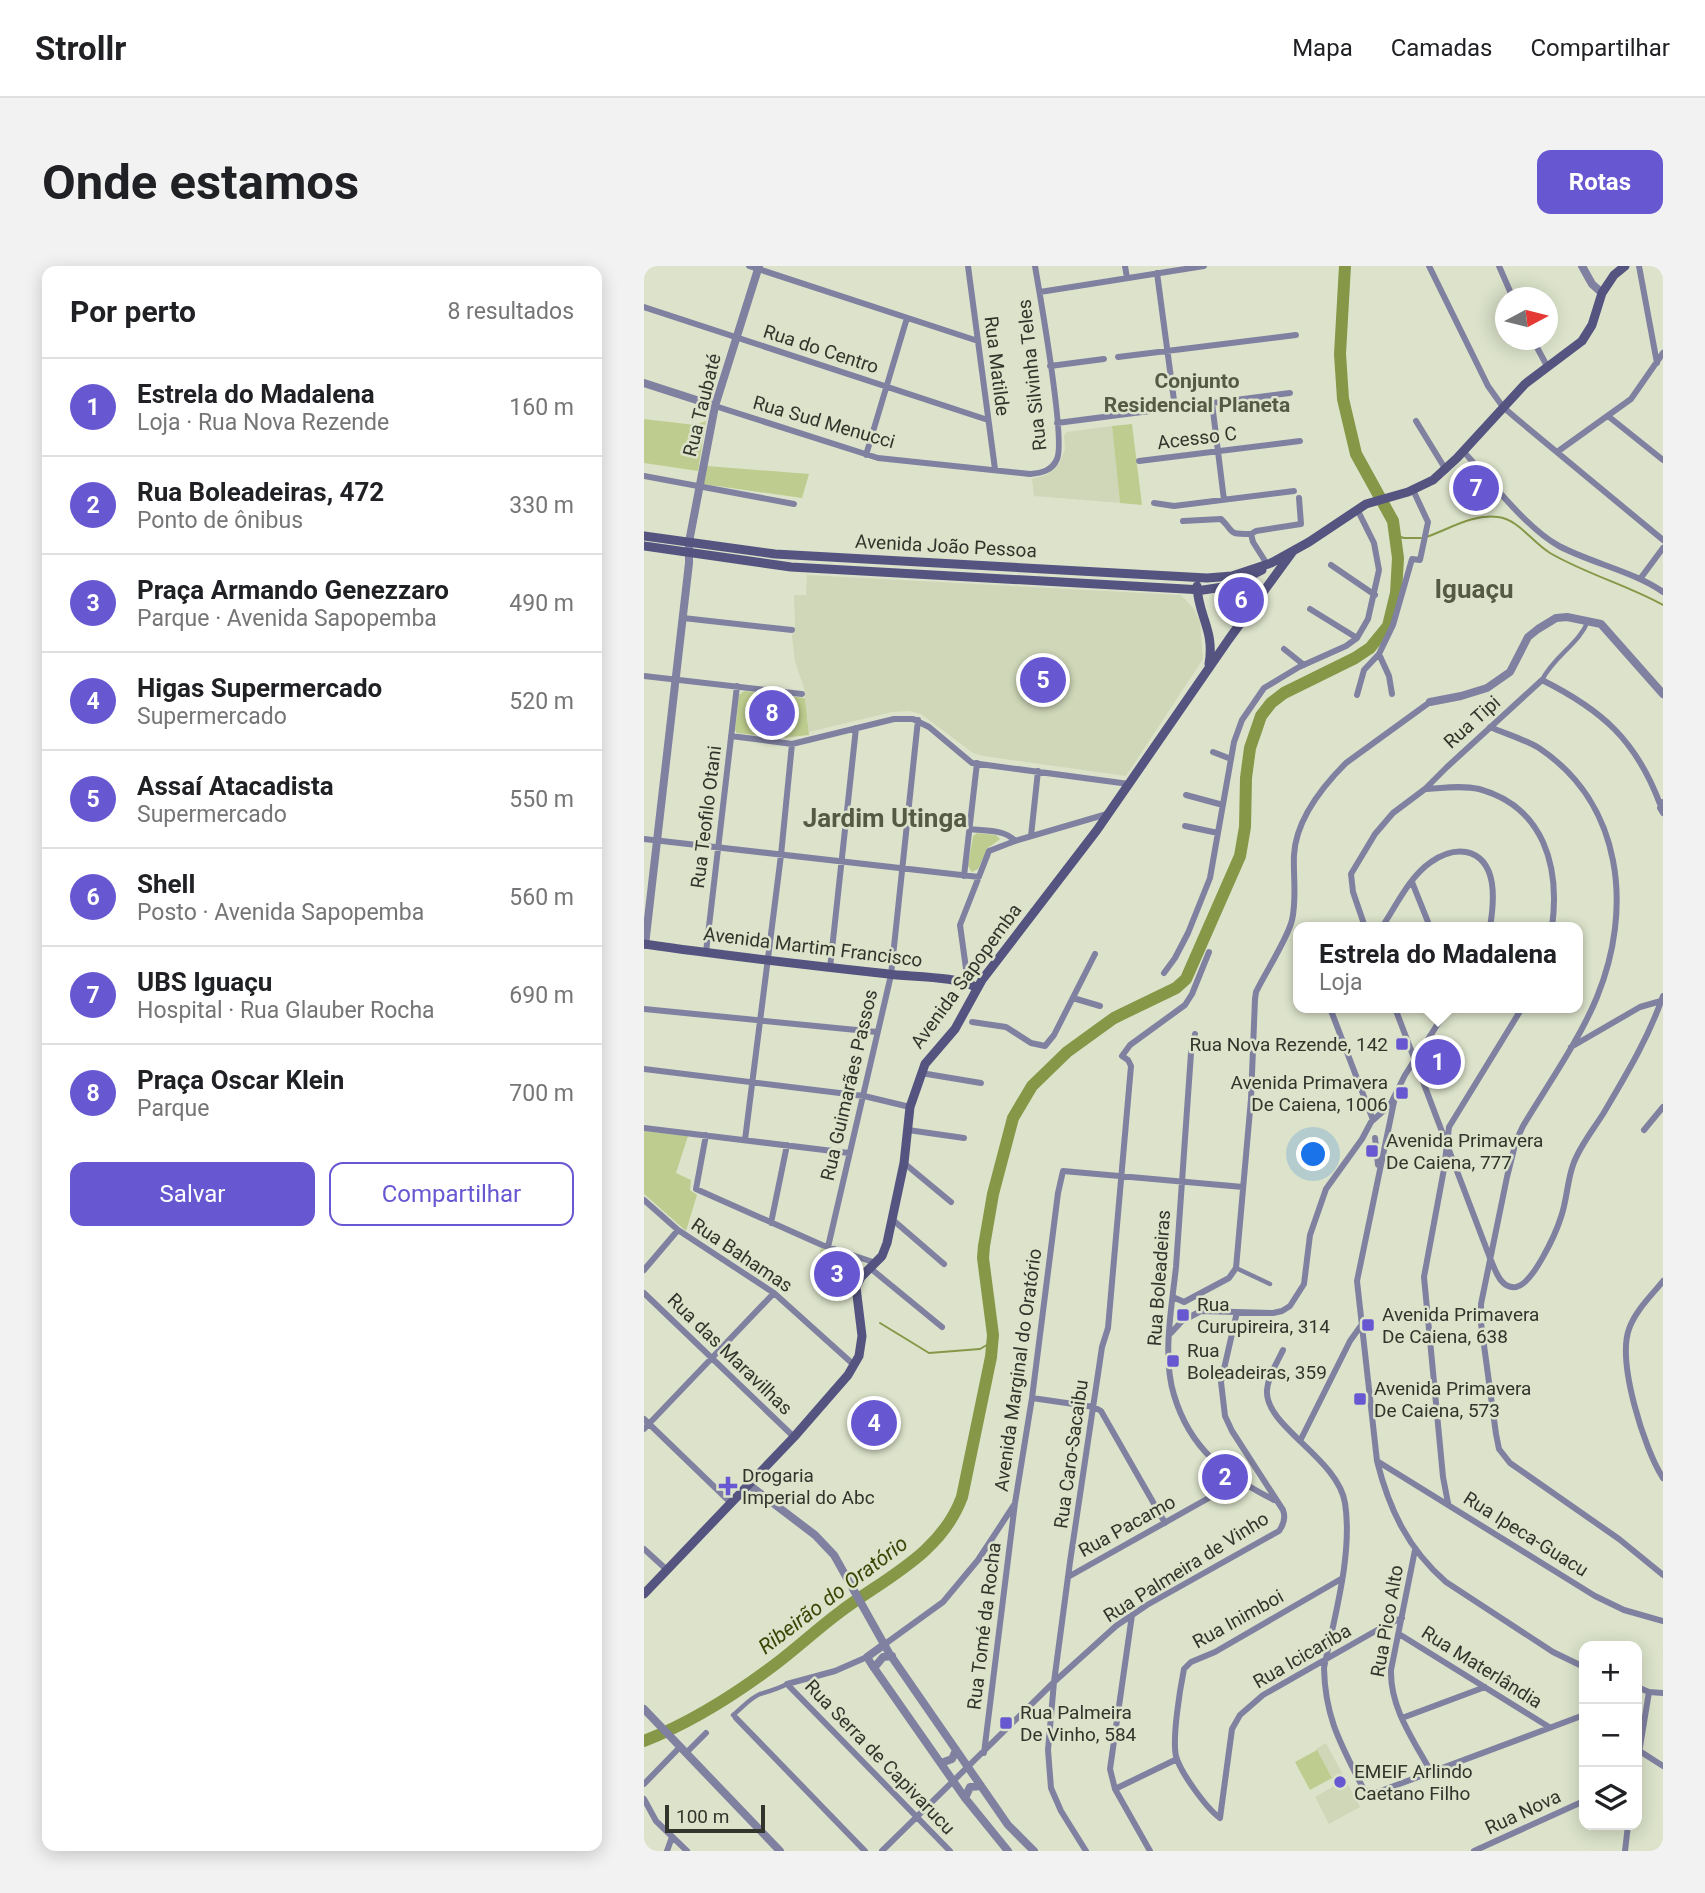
<!DOCTYPE html>
<html lang="pt">
<meta charset="utf-8">
<style>
body{margin:0;font-family:Roboto,sans-serif;background:#f2f2f2;color:#202124}
.controls{position:absolute;right:21px;bottom:21px;display:grid;overflow:hidden;border-radius:14px;box-shadow:0 4px 18px #0003}
.controls button{width:63px;height:63px;display:grid;place-items:center;padding:0;border:0;border-bottom:2px solid #e0e0e0;background:#fff;color:#202124;font:35px sans-serif}
.compass{position:absolute;left:851px;top:21px;width:63px;height:63px;border-radius:50%;background:#fff;box-shadow:0 4px 18px #0003;rotate:83deg}
.scale{position:absolute;left:21px;bottom:18px;width:100px;box-sizing:border-box;padding-left:7px;border:4px solid #32352c;border-top:0;font-size:19px;line-height:24px;white-space:nowrap;color:#32352c;-webkit-text-stroke:5px #dce3ca;paint-order:stroke}
.you{position:absolute;left:670px;top:889px;width:24px;height:24px;margin:-18px;border:5px solid #fff;border-radius:50%;background:#1a73e8;box-shadow:0 0 0 10px #1a73e833}
.badge{display:grid;place-items:center;width:46px;height:46px;border-radius:50%;background:#6758d2;color:#fff;font-size:23px;font-weight:700}
.pin{position:absolute;translate:-50% -50%;border:4px solid #fff;box-shadow:0 2px 7px #0006}
.popup{position:absolute;left:649px;top:656px;width:290px;height:91px;box-sizing:border-box;display:grid;place-content:center;border-radius:14px;background:#fff;filter:drop-shadow(0 2px 5px #0005);font-size:23px;white-space:nowrap;color:#757577}
.popup b{font-size:26px;color:#202124}
.popup::after{content:'';position:absolute;left:50%;top:100%;margin-left:-14px;border:14px solid transparent;border-top-color:#fff}
.list{margin:0;padding:0;list-style:none}
h2{display:flex;justify-content:space-between;align-items:center;height:91px;margin:0;padding:0 28px;font-size:30px}
h2 small{font-size:23px;font-weight:400;color:#757577}
.list li{display:grid;grid-template-columns:46px 1fr auto;gap:21px;align-items:center;box-sizing:border-box;height:98px;padding:0 28px;border-top:2px solid #e0e0e0}
.list b{display:block;font-size:26px;white-space:nowrap}
.list p{margin:0;font-size:23px;white-space:nowrap;color:#757577}
.list em{font-size:23px;font-style:normal;color:#757577}
.actions{display:flex;gap:14px;padding:21px 28px}
.actions a{flex:1;padding:16px 0;border:2px solid #6758d2;border-radius:14px;text-align:center;font-size:24px;color:#6758d2}
.actions .main{background:#6758d2;color:#fff}
.icon{flex:none;width:38px;height:38px;fill:none;stroke:currentColor;stroke-width:2;stroke-linecap:round;stroke-linejoin:round}
.map{position:relative;flex:none;width:1019px;height:1585px;overflow:hidden;border-radius:14px}
header{display:flex;align-items:center;gap:42px;box-sizing:border-box;height:98px;padding:0 35px;background:#fff;border-bottom:2px solid #e0e0e0}
header strong{font-size:33px}
nav{display:flex;gap:38px;margin-inline-start:auto;font-size:24px}
.intro{display:flex;align-items:center;justify-content:space-between;box-sizing:border-box;height:168px;padding:0 42px}
h1{margin:0;font-size:49px}
.button{padding:18px 32px;border-radius:14px;background:#6758d2;color:#fff;font-size:24px;font-weight:700}
main{display:flex;gap:42px;padding:0 42px}
aside{flex:1;background:#fff;border-radius:14px;box-shadow:0 4px 18px #0003}
.map>svg:first-child{display:block}
.built{fill:#cfd7b8}
.green{fill:#becd8f}
.lines{fill:none;stroke-linecap:round;stroke-linejoin:round}
.stream{stroke:#869747;stroke-width:2}
.river{stroke:#869747;stroke-width:12}
.pedestrian{stroke:#8081a1;stroke-width:4.5}
.minor{stroke:#8081a1;stroke-width:6}
.tertiary{stroke:#8081a1;stroke-width:8}
.secondary{stroke:#555481;stroke-width:9}
.poi-dot{fill:#6758d2;stroke:#dce3ca;stroke-width:2.5}
.labels{text-anchor:middle;dominant-baseline:central;stroke-width:5;stroke-linejoin:round;paint-order:stroke}
.street-label{font-size:19px;fill:#32352c;stroke:#dce3ca}
.poi-label{font-size:19px;fill:#32352c;stroke:#dce3ca;text-anchor:start}
.neighbourhood-label{font-size:21px;font-weight:bold;fill:#555a45;stroke:#dce3ca}
.water-label{font-size:21px;font-style:italic;fill:#3a4506;stroke:#dce3ca}
.district-label{font-size:26px;font-weight:bold;fill:#555a45;stroke:#dce3ca}
</style>
<header>
<strong>Strollr</strong>
<nav><a>Mapa</a><a>Camadas</a><a>Compartilhar</a></nav>
</header>
<div class="intro"><h1>Onde estamos</h1><a class="button">Rotas</a></div>
<main>
<aside>
<h2>Por perto<small>8 resultados</small></h2>
<ul class="list">
<li><span class="badge">1</span><div><b>Estrela do Madalena</b><p>Loja · Rua Nova Rezende</p></div><em>160 m</em></li>
<li><span class="badge">2</span><div><b>Rua Boleadeiras, 472</b><p>Ponto de ônibus</p></div><em>330 m</em></li>
<li><span class="badge">3</span><div><b>Praça Armando Genezzaro</b><p>Parque · Avenida Sapopemba</p></div><em>490 m</em></li>
<li><span class="badge">4</span><div><b>Higas Supermercado</b><p>Supermercado</p></div><em>520 m</em></li>
<li><span class="badge">5</span><div><b>Assaí Atacadista</b><p>Supermercado</p></div><em>550 m</em></li>
<li><span class="badge">6</span><div><b>Shell</b><p>Posto · Avenida Sapopemba</p></div><em>560 m</em></li>
<li><span class="badge">7</span><div><b>UBS Iguaçu</b><p>Hospital · Rua Glauber Rocha</p></div><em>690 m</em></li>
<li><span class="badge">8</span><div><b>Praça Oscar Klein</b><p>Parque</p></div><em>700 m</em></li>
</ul>
<div class="actions"><a class="main">Salvar</a><a>Compartilhar</a></div>
</aside>
<div class="map">
<svg width="1019" height="1585" viewBox="0 0 1019 1585">
<rect width="100%" height="100%" fill="#dce3ca"/>
<path class="built" d="M468 160 476 237 390 230 388 213 402 209 416 196 421 183 420 169 423 166Z
M163 309 537 329 550 343 556 356 559 393 482 510 339 490 329 487 277 448 265 445 248 446 165 466 160 422 151 396 148 370 151 359 150 329H162Z
M682 1477 716 1541 685 1558 671 1531 692 1519 672 1483Z"/>
<path class="green" d="M0 153 51 159 62 155 54 205 0 197Z
M488 158 498 239 476 237 468 160Z
M63 200 165 208 158 232 59 218Z
M100 425 161 432 165 469 138 472 93 467 91 464 95 429Z
M333 567 352 569 356 573 344 582 334 603 328 606 324 600 329 570Z
M0 865 44 870 32 907 47 914 46 924 53 929 42 965 0 928Z
M177 982 217 995C220 1006 207 1016 207 1030L192 1022 169 1017Z
M673 1484 688 1512 666 1524 651 1496Z"/>
<g class="lines">
<path class="stream" d="M750 269 760 272H777
M782 271C806 263 827 248 854 251 874 253 889 277 906 287 942 308 983 319 1019 339
M236 1057 285 1087 336 1083 348 1076"/>
<path class="river" d="M0 1475C46 1457 89 1430 129 1400 152 1383 173 1363 196 1346 241 1312 297 1288 318 1231L347 1091 349 1069 339 992 340 980 349 928 369 852 388 820 423 786 470 752 532 722 542 713 596 590 601 561 602 512 606 482 617 450 627 437 640 427 711 392 726 382 744 360 752 327 754 292 749 255 712 188 699 133 696 88 701 0"/>
<path class="pedestrian" d="M898 414C910 390 935 378 944 355
M592 1002 626 1018
M92 1452 89 1449C98 1442 106 1432 116 1428 126 1425 134 1423 143 1418"/>
<path class="minor" d="M105 0 334 75
M324 0 351 203
M481 0 483 12
M785 0 844 120 859 141 873 153 1019 274
M855 0 869 32
M995 0 1013 97
M513 7 531 142
M396 26 560 0
M0 41 344 154
M889 74 903 100
M474 91 652 69
M406 100 460 93
M568 137 580 234
M71 140 234 192 386 208C397 207 408 205 413 193 422 174 396 30 391 0
M964 150 1019 194
M772 155 802 204
M413 157 646 127
M819 185C845 213 882 262 915 280 947 297 991 306 1019 326
M913 186 987 133 1019 87
M222 189 263 52
M495 195 656 175
M0 210 150 238
M510 237 530 240 650 225
M539 255 577 253C592 267 582 268 607 268
M623 298 609 276 607 268 612 265 657 258 655 232
M687 299 731 329
M996 313 1019 282
M666 343 713 372
M39 352 148 364
M640 383 660 399
M735 388 745 410 748 428
M0 410 158 428
M713 429 720 404 735 388 749 359 768 293 776 294 784 256 769 224
M846 461C862 468 880 473 895 482 979 538 989 643 953 731 936 773 903 820 879 860L872 875 863 911 837 1038V1057L852 1168 855 1183 866 1197 975 1273 1019 1309
M87 470 148 478 250 453H269L285 461 328 497 485 518
M569 486 587 493
M781 523C799 522 818 519 835 523 901 541 916 602 908 661
M542 529 579 539
M1018 536 1016 542 1019 547
M541 560 574 567
M326 563C340 565 361 563 371 575
M387 570 394 505
M0 573 335 611
M320 610 333 497
M768 616 786 661
M721 661 709 626 707 608 731 568 749 547 781 523 803 501 898 414C958 444 992 474 1016 538
M738 661C752 640 766 610 787 596 797 589 810 584 822 586 855 593 850 637 846 661
M62 686 93 420
M186 702 212 462
M520 707 531 692 544 667 566 612 590 476 598 454 620 422 655 401 702 380 713 372 724 353 735 304 730 277 713 243
M324 717 316 659 345 585 371 575 463 548
M429 732 456 740
M686 742 729 854
M751 742 846 992C851 1003 856 1023 872 1021 889 1018 912 967 917 951 923 934 923 916 929 899 935 881 949 864 959 848 982 809 1004 773 1019 730
M0 743 233 766
M328 756 362 761 387 777 401 780 410 769 451 688
M551 768 547 787C542 858 537 929 532 1001 528 1039 518 1091 530 1129 546 1183 581 1209 630 1234
M927 781 996 741 1017 735
M0 803 220 830 266 841
M277 807 337 817
M751 831 713 1015 733 1195C745 1243 764 1283 802 1316L909 1386 940 1401
M0 862 205 887
M264 864 320 872
M1000 864 1019 841
M62 869 52 923 178 979 232 997
M731 872 734 899
M101 874 137 589 148 478
M260 897 307 936
M0 934 34 964 130 1027 210 1099
M249 954 300 998
M127 957 143 879
M184 981 247 709 274 454
M226 1002 298 1061
M0 1004 34 964
M1019 1015C1007 1030 991 1045 985 1063 973 1096 1000 1183 1019 1212
M0 1027 150 1171
M529 1031 540 1036 585 1012 592 1002 607 833 611 733 612 726C621 707 644 672 648 654 653 633 649 610 650 589 652 554 679 520 702 497L786 436
M527 1067 538 1055 557 1045 629 1047 638 1045 646 1040 660 1018 666 969 682 923 718 873 727 856 746 839 761 809 804 742
M639 1084C633 1097 624 1110 623 1124 620 1160 694 1192 701 1237 709 1288 690 1352 680 1402 681 1453 698 1480 720 1524L726 1527 734 1526 940 1449
M388 1132 450 1141 457 1145 521 1257
M0 1153 86 1236
M0 1163 130 1027
M656 1175 706 1075 716 1061
M733 1195 951 1330 980 1344 1019 1355
M804 1237 799 1211 780 1011 800 903 805 861 878 742
M0 1283 23 1304
M771 1284 747 1404C746 1442 769 1473 787 1506
M424 1311 595 1215
M697 1313 571 1386 547 1396 540 1403C536 1423 528 1472 532 1490 536 1506 563 1543 576 1552L588 1463 596 1449 619 1429 742 1359 758 1352
M488 1349 466 1503 471 1523 506 1585
M755 1368 905 1461
M241 1378 299 1336 334 1294 370 1239
M223 1391 191 1405 143 1418 306 1585
M993 1421 1005 1426 1019 1427
M92 1452 221 1585
M758 1452 841 1421
M994 1484 1019 1500
M42 1487 62 1467
M340 1487 371 1237 388 1132 414 927 419 905 599 921
M993 1499 1005 1426
M0 1518 36 1481
M471 1523 533 1493
M0 1533 12 1555 43 1585
M23 1585 28 1571
M238 1585 410 1416 472 1360 503 1339 635 1265C640 1258 642 1252 639 1244L588 1165 581 1150 577 1116 593 1046
M442 1585 417 1545 407 1522 404 1484 410 1416 426 1296 458 1081 464 1062 487 800 484 794 478 790 486 779 541 739 548 728 565 686
M830 1585 940 1535
M981 1585 984 1559"/>
<path class="tertiary" d="M938 0 948 18 958 27
M0 117 71 140
M786 436 817 430 843 422 866 406 884 371 894 363 912 352 923 351 957 358 1019 428
M1 679 45 297V276L71 140 115 0
M104 1218 171 1269 190 1289 245 1387 364 1559 390 1585
M241 1378 223 1391 228 1399 321 1532 364 1585
M230 1402 239 1391 248 1390
M0 1443 136 1585
M297 1497 308 1493 312 1484
M321 1532 326 1521 337 1520"/>
<path class="secondary" d="M0 270 131 288 563 312 588 310 627 297 665 276 722 238 764 226 789 214 813 192 881 118 938 75 948 59 958 27 970 9 981 0
M0 280 147 301 559 324 586 320 618 304
M553 320C554 350 571 364 565 398
M0 678C81 690 163 699 244 708 266 711 316 710 333 722
M0 1328 150 1171 204 1109 215 1090 218 1070 212 1021 217 1011 238 990 243 977 260 897 266 841 281 798 311 763 338 714 453 564 585 373 649 285"/>
</g>
<g class="poi-dot">
<rect x="751" y="771" width="14" height="14" rx="3.5"/>
<rect x="751" y="820" width="14" height="14" rx="3.5"/>
<rect x="721" y="878" width="14" height="14" rx="3.5"/>
<rect x="532" y="1042" width="14" height="14" rx="3.5"/>
<rect x="717" y="1052" width="14" height="14" rx="3.5"/>
<rect x="522" y="1088" width="14" height="14" rx="3.5"/>
<rect x="709" y="1126" width="14" height="14" rx="3.5"/>
<path d="M80.5 1209.5h7v7h7v7h-7v7h-7v-7h-7v-7h7z"/>
<rect x="355" y="1450" width="14" height="14" rx="3.5"/>
<circle cx="696" cy="1516" r="7"/>
</g>
<g class="labels">
<g class="street-label">
<text transform="translate(177 83) rotate(18)">Rua do Centro</text>
<text transform="translate(353 100) rotate(83)">Rua Matilde</text>
<text transform="translate(388 109) rotate(-96)">Rua Silvinha Teles</text>
<text transform="translate(58 139) rotate(-76)">Rua Taubaté</text>
<text transform="translate(180 156) rotate(16)">Rua Sud Menucci</text>
<text transform="translate(553 172) rotate(-7)">Acesso C</text>
<text transform="translate(302 280) rotate(3)">Avenida João Pessoa</text>
<text transform="translate(828 456) rotate(-42)">Rua Tipi</text>
<text transform="translate(62 551) rotate(-83)">Rua Teofilo Otani</text>
<text transform="translate(169 681) rotate(7)">Avenida Martim Francisco</text>
<text transform="translate(322 710) rotate(-54)">Avenida Sapopemba</text>
<text transform="translate(205 819) rotate(-77)">Rua Guimarães Passos</text>
<text transform="translate(98 989) rotate(34)">Rua Bahamas</text>
<text transform="translate(515 1012) rotate(-86)">Rua Boleadeiras</text>
<text transform="translate(86 1088) rotate(44)">Rua das Maravilhas</text>
<text transform="translate(374 1104) rotate(-82)">Avenida Marginal do Oratório</text>
<text transform="translate(427 1188) rotate(-82)">Rua Caro-Sacaibu</text>
<text transform="translate(483 1260) rotate(-29)">Rua Pacamo</text>
<text transform="translate(882 1268) rotate(32)">Rua Ipeca-Guacu</text>
<text transform="translate(542 1301) rotate(-32)">Rua Palmeira de Vinho</text>
<text transform="translate(594 1353) rotate(-29)">Rua Inimboi</text>
<text transform="translate(743 1355) rotate(-80)">Rua Pico Alto</text>
<text transform="translate(340 1360) rotate(-83)">Rua Tomé da Rocha</text>
<text transform="translate(658 1390) rotate(-30)">Rua Icicariba</text>
<text transform="translate(838 1401) rotate(32)">Rua Materlândia</text>
<text transform="translate(236 1491) rotate(46)">Rua Serra de Capivarucu</text>
<text transform="translate(879 1546) rotate(-25)">Rua Nova</text>
</g>
<g class="poi-label">
<text x="744" y="778" text-anchor="end">Rua Nova Rezende, 142</text>
<text x="744" y="816" text-anchor="end">Avenida Primavera<tspan x="744" dy="22">De Caiena, 1006</tspan></text>
<text x="742" y="874">Avenida Primavera<tspan x="742" dy="22">De Caiena, 777</tspan></text>
<text x="553" y="1038">Rua<tspan x="553" dy="22">Curupireira, 314</tspan></text>
<text x="738" y="1048">Avenida Primavera<tspan x="738" dy="22">De Caiena, 638</tspan></text>
<text x="543" y="1084">Rua<tspan x="543" dy="22">Boleadeiras, 359</tspan></text>
<text x="730" y="1122">Avenida Primavera<tspan x="730" dy="22">De Caiena, 573</tspan></text>
<text x="98" y="1209">Drogaria<tspan x="98" dy="22">Imperial do Abc</tspan></text>
<text x="376" y="1446">Rua Palmeira<tspan x="376" dy="22">De Vinho, 584</tspan></text>
<text x="710" y="1505">EMEIF Arlindo<tspan x="710" dy="22">Caetano Filho</tspan></text>
</g>
<g class="neighbourhood-label">
<text x="553" y="115">Conjunto<tspan x="553" dy="24">Residencial Planeta</tspan></text>
</g>
<g class="water-label">
<text transform="translate(189 1329) rotate(-37)">Ribeirão do Oratório</text>
</g>
<g class="district-label">
<text x="830" y="323">Iguaçu</text>
<text x="241" y="552">Jardim Utinga</text>
</g>
</g>
</svg>
<div class="controls">
<button>+</button>
<button>−</button>
<button><svg class="icon" aria-label="layers" viewBox="0 0 24 24"><path d="M12 4l9 5-9 5-9-5zM3 14l9 5 9-5"/></svg></button>
</div>
<svg class="compass" viewBox="-18 -18 36 36"><path d="M0-13l5 13h-10z" fill="#e53935"/><path d="M0 13l5-13h-10z" fill="#757577"/></svg>
<div class="scale">100 m</div>
<div class="you"></div>
<div class="pin badge" style="left:794px;top:796px">1</div>
<div class="popup"><b>Estrela do Madalena</b>Loja</div>
<div class="pin badge" style="left:581px;top:1211px">2</div>
<div class="pin badge" style="left:193px;top:1008px">3</div>
<div class="pin badge" style="left:230px;top:1157px">4</div>
<div class="pin badge" style="left:399px;top:414px">5</div>
<div class="pin badge" style="left:597px;top:334px">6</div>
<div class="pin badge" style="left:832px;top:222px">7</div>
<div class="pin badge" style="left:128px;top:447px">8</div>
</div>
</main>
